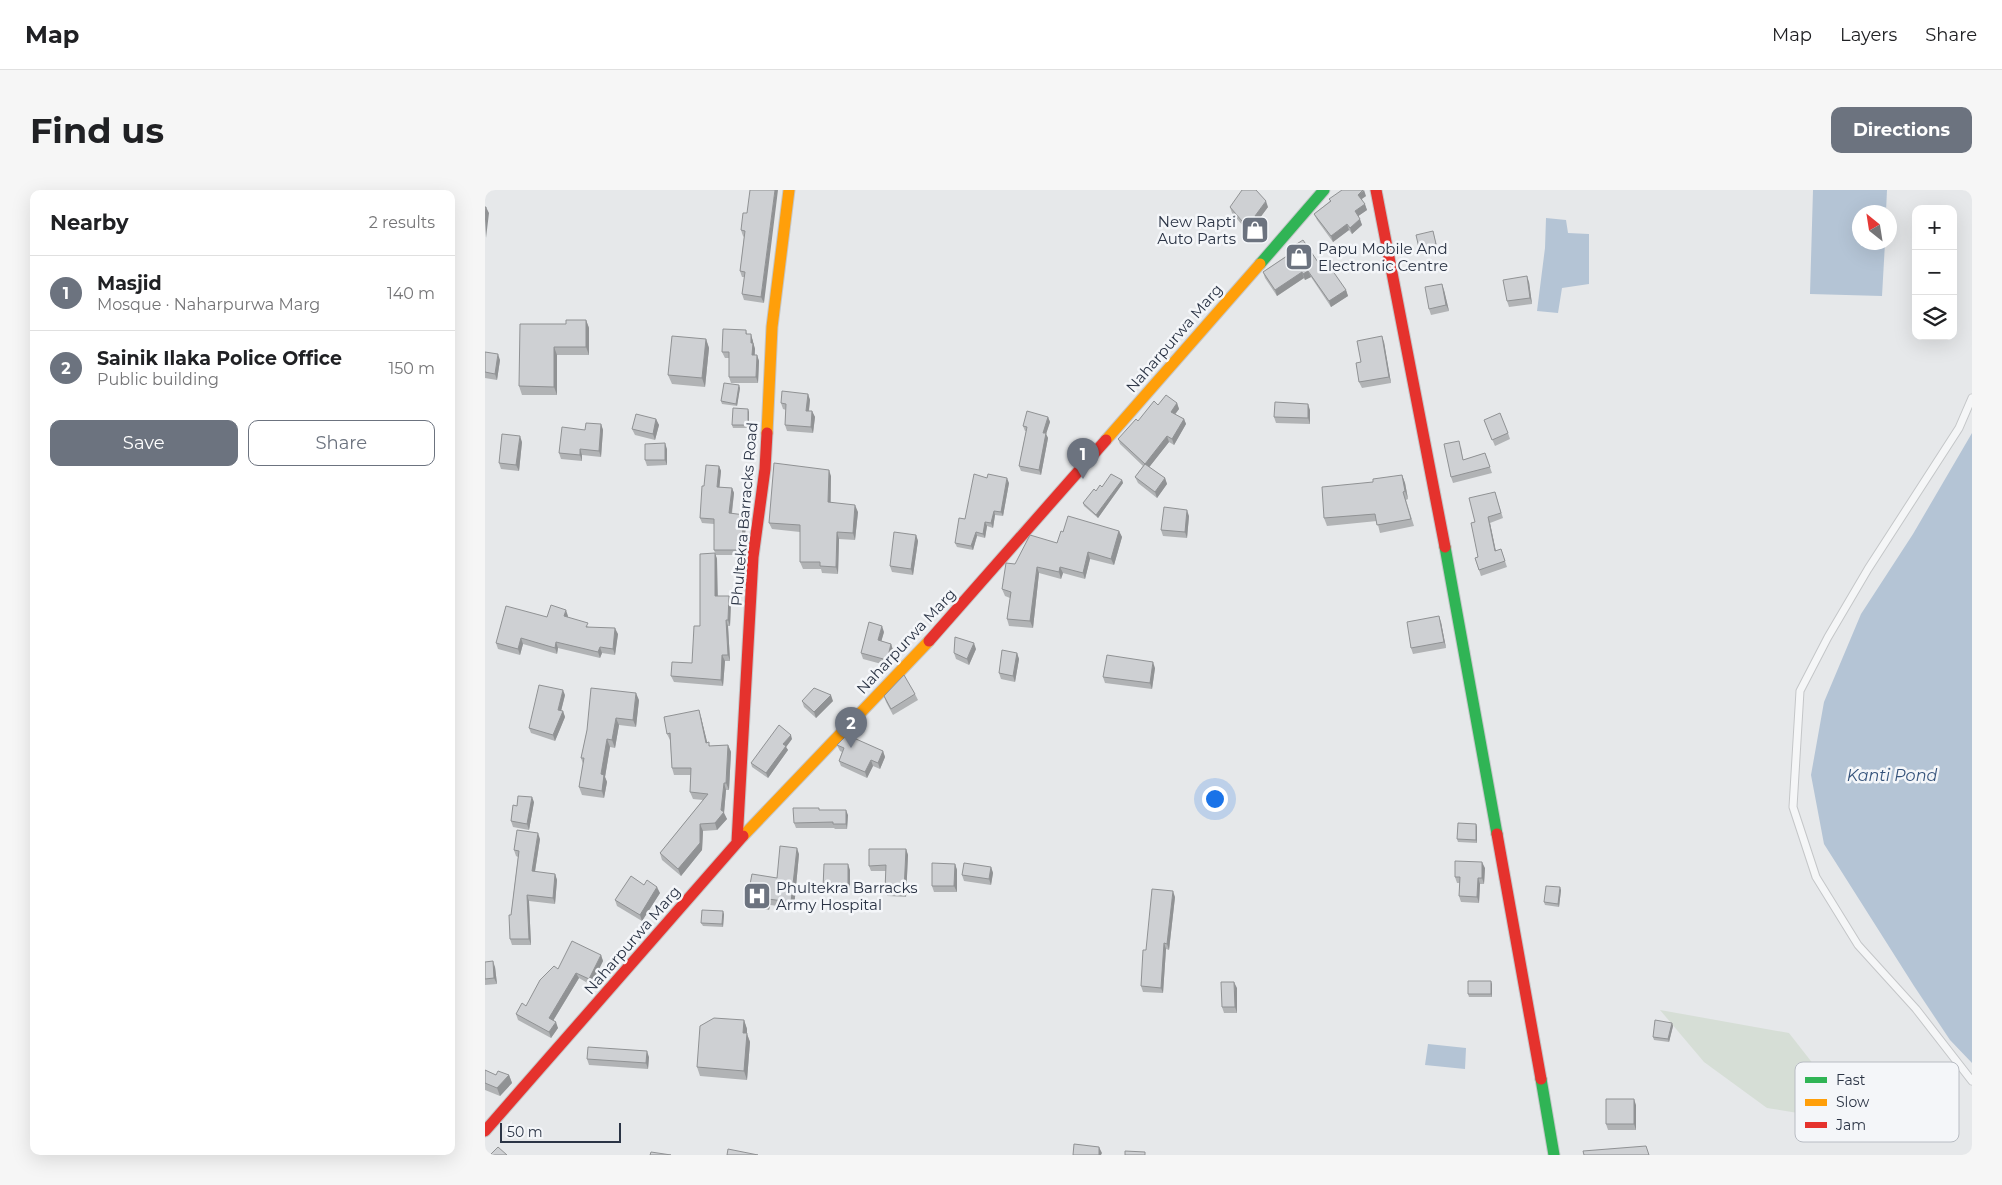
<!DOCTYPE html>
<meta charset="utf-8">
<style>
body{margin:0;font-family:Montserrat,sans-serif;background:#f6f6f6;color:#202124}
.controls{position:absolute;right:15px;top:15px;display:grid;overflow:hidden;border-radius:10px;box-shadow:0 5px 20px #0002}
.controls button{width:45px;height:45px;display:grid;place-items:center;padding:0;border:0;border-bottom:1px solid #e0e0e0;background:#fff;color:#202124;font:25px sans-serif}
.compass{position:absolute;left:1367px;top:15px;width:45px;height:45px;border-radius:50%;background:#fff;box-shadow:0 5px 20px #0002;rotate:330deg}
.scale{position:absolute;left:15px;bottom:12px;width:121px;box-sizing:border-box;padding-left:5px;border:2px solid #2b3445;border-top:0;font-size:14px;line-height:18px;white-space:nowrap;color:#2b3445;-webkit-text-stroke:4px #f4f6f9;paint-order:stroke}
.you{position:absolute;left:729px;top:608px;width:18px;height:18px;margin:-12px;border:4px solid #fff;border-radius:50%;background:#1a73e8;box-shadow:0 0 0 8px #1a73e833}
.badge{display:grid;place-items:center;width:32px;height:32px;border-radius:50%;background:#6c737f;color:#fff;font-size:16px;font-weight:700}
.pin{position:absolute;translate:-50% -41px;filter:drop-shadow(0 1px 2px #0008)}
.pin::after{content:'';position:absolute;top:26px;width:18px;height:15px;background:inherit;clip-path:polygon(0 0,100% 0,50% 100%)}
.list{margin:0;padding:0;list-style:none}
h2{display:flex;justify-content:space-between;align-items:center;height:65px;margin:0;padding:0 20px;font-size:21px}
h2 small{font-size:16px;font-weight:400;color:#757577}
.list li{display:grid;grid-template-columns:32px 1fr auto;gap:15px;align-items:center;box-sizing:border-box;height:75px;padding:0 20px;border-top:1px solid #e0e0e0}
.list b{display:block;font-size:19px;white-space:nowrap}
.list p{margin:0;font-size:16px;white-space:nowrap;color:#757577}
.list em{font-size:16px;font-style:normal;color:#757577}
.actions{display:flex;gap:10px;padding:15px 20px}
.actions a{flex:1;padding:11px 0;border:1px solid #6c737f;border-radius:10px;text-align:center;font-size:18px;color:#6c737f}
.actions .main{background:#6c737f;color:#fff}
.icon{flex:none;width:28px;height:28px;fill:none;stroke:currentColor;stroke-width:2;stroke-linecap:round;stroke-linejoin:round}
.map{position:relative;flex:none;width:1487px;height:965px;overflow:hidden;border-radius:10px}
header{display:flex;align-items:center;gap:30px;box-sizing:border-box;height:70px;padding:0 25px;background:#fff;border-bottom:1px solid #e0e0e0}
header strong{font-size:24px}
nav{display:flex;gap:28px;margin-inline-start:auto;font-size:18px}
.intro{display:flex;align-items:center;justify-content:space-between;box-sizing:border-box;height:120px;padding:0 30px}
h1{margin:0;font-size:35px}
.button{padding:12px 22px;border-radius:10px;background:#6c737f;color:#fff;font-size:18px;font-weight:700}
main{display:flex;gap:30px;padding:0 30px}
aside{flex:1;background:#fff;border-radius:10px;box-shadow:0 5px 20px #0002}
.map>svg:first-child{display:block}
.green{fill:#d6ded6}
.water{fill:#b4c4d5}
.lines{fill:none;stroke-linecap:round;stroke-linejoin:round}
.lane-casing{stroke:#c4c6c8;stroke-width:9}
.fast-casing{stroke:#c4c6c8;stroke-width:13}
.slow-casing{stroke:#c4c6c8;stroke-width:13}
.jam-casing{stroke:#c4c6c8;stroke-width:13}
.lane{stroke:#f5f6f7;stroke-width:7}
.fast{stroke:#30b455;stroke-width:11}
.slow{stroke:#ff9f0a;stroke-width:11}
.jam{stroke:#e5322d;stroke-width:11}
.wall{fill:#b1b3b5}
.shaded-wall{fill:#909294}
.building{fill:#ced0d3;stroke:#909294}
.labels{text-anchor:middle;dominant-baseline:central;stroke-width:5;stroke-linejoin:round;paint-order:stroke}
.poi-label{font-size:15px;fill:#2b3445;stroke:#f4f6f9;text-anchor:start}
.street-label{font-size:15px;fill:#2b3445;stroke:#f4f6f9}
.water-label{font-size:16px;font-style:italic;fill:#34527a;stroke:#f4f6f9}
.key{fill:#f4f6f9;stroke:#b8bcc3;stroke-width:1}
.key-label{font-size:14px;fill:#2b3445}
</style>
<header>
<strong>Map</strong>
<nav><a>Map</a><a>Layers</a><a>Share</a></nav>
</header>
<div class="intro"><h1>Find us</h1><a class="button">Directions</a></div>
<main>
<aside>
<h2>Nearby<small>2 results</small></h2>
<ul class="list">
<li><span class="badge">1</span><div><b>Masjid</b><p>Mosque · Naharpurwa Marg</p></div><em>140 m</em></li>
<li><span class="badge">2</span><div><b>Sainik Ilaka Police Office</b><p>Public building</p></div><em>150 m</em></li>
</ul>
<div class="actions"><a class="main">Save</a><a>Share</a></div>
</aside>
<div class="map">
<svg width="1487" height="965" viewBox="0 0 1487 965">
<rect width="100%" height="100%" fill="#e6e8ea"/>
<path class="green" d="M1175 820 1304 843 1336 884 1331 926 1282 918 1219 872Z"/>
<path class="water" d="M1328 0H1402L1401 22H1374V52L1400 53 1397 106 1325 104Z
M1061 28 1081 30 1083 43 1104 44V94L1077 98 1073 123 1052 121 1060 58Z
M1487 243V873L1465 850 1429 796 1339 654 1326 585 1339 512 1376 424 1428 344Z
M943 854 981 858 980 879 940 875Z"/>
<g class="lines">
<g class="lane-casing">
<path id="lane" d="M1487 208 1474 238 1383 379 1343 447 1315 501 1308 617 1331 687 1373 755 1431 819 1487 891"/>
</g>
<g class="fast-casing">
<path id="fast" d="M775 74 839 0
M960 357 1012 644
M1056 889 1069 965"/>
</g>
<g class="slow-casing">
<path id="slow" d="M282 243 287 137 304 0
M621 250 775 74
M258 646 444 451"/>
</g>
<g class="jam-casing">
<path id="jam" d="M891 0 960 357
M444 451 621 250
M1012 644 1056 889
M252 652 268 367 280 279 282 243
M0 941 258 646"/>
</g>
<use href="#lane" class="lane"/>
<use href="#fast" class="fast"/>
<use href="#slow" class="slow"/>
<use href="#jam" class="jam"/>
</g>
<path class="wall" d="M881 6 877 9 882 20 873 26 877 35 867 44 864 40 848 52 832 30 829 24 845 11 844 9Z
M745 17H783L773 30 780 42 770 50 747 23Z
M262 23 279 113 259 110 257 104 260 87H257L255 81 259 47 258 46 256 40Z
M948 41 952 57 935 61 934 58Z
M802 60 861 100 863 106 846 117 826 87 820 90 819 88 792 106 780 88 778 82 804 64Z
M1044 92 1047 114 1024 117 1022 111Z
M959 100 964 121 946 125 944 119Z
M101 130 104 138V165H72V205H37L34 196 81 134Z
M261 140 262 144 268 150V153L270 159V165H272L274 171 273 193H246L244 187V168H240L237 162Z
M221 149 224 158 220 197 187 194 183 185Z
M899 152 906 193 877 198 874 192 876 172Z
M0 162 15 170 12 190 0 188Z
M255 198 252 216 237 214 236 211Z
M323 204 325 210 324 221H327L330 227 328 243 302 241 300 235 301 220 298 219 296 213Z
M692 213 694 219 690 224 699 229 701 234 689 255 684 252 664 277 680 288 682 294 672 308 653 293 650 287 658 276 635 254 633 249 673 215Z
M825 220V234L791 233 789 227Z
M264 222V238H248L247 235Z
M563 227 565 232 561 244 563 248 556 285 536 281 534 276 541 241H540L538 236Z
M171 229 174 235 170 250 150 245 147 239Z
M999 230 1023 243 1025 249 1010 256Z
M116 234 118 240 116 267 97 265V271L76 269 74 263 100 240Z
M37 252 34 281 16 279 14 273Z
M976 257 978 270 1000 263 1007 283 968 293 966 287Z
M182 259V275L162 276 160 270Z
M234 276 236 281 234 297 247 298 249 303 247 324 262 330 257 365H231L229 360V334L217 333 215 328 219 296Z
M917 285 920 293 923 309 921 310 929 336 895 343 892 331 842 336 839 328 888 292Z
M346 286V313L373 322 370 350 354 349 353 384 337 383 336 379H318L315 372V342L287 339 284 333Z
M502 288 524 293 518 326 510 325 508 338 502 336 500 348 492 346 488 360 472 357 470 353 480 329Z
M637 290 638 293 613 328 599 316 598 313 611 301 617 297Z
M1010 302 1018 328 1005 333 1011 361 1016 359 1022 377 996 386 990 368 993 367 990 332Z
M704 326 702 348 678 346 676 340Z
M634 341 637 347 629 375 605 369 600 389 578 383 576 389 554 383 548 438 524 436 522 429 525 408 520 406 517 399 530 374 572 353Z
M431 345 433 351 428 385 407 382 405 376Z
M230 363 232 369V406L246 412 245 436H243L245 471H240L238 496 189 492 186 486 207 473Z
M83 426 82 427 104 437 133 444 130 465 117 463 115 468 73 458 72 464 38 454 35 465 13 459 11 453 62 427Z
M956 432 961 458 928 464 926 458Z
M399 442 396 451 406 454 408 460 404 476 378 469 376 463Z
M491 459 484 475 471 469 469 463Z
M532 463 534 469 530 492 516 489 514 483Z
M670 478 667 499 620 493 618 487Z
M430 504 433 510 408 525 401 512 399 506Z
M80 505 76 521H78L80 527 70 551 46 543 44 538Z
M154 510 151 537 134 535 130 558 125 557 120 587 122 592 119 608 97 605 94 597 98 574 96 568 102 540Z
M317 511H348L331 528 319 517Z
M216 527 222 552 225 556 243 555 246 562 244 600H241L239 623 242 629 232 640 218 641 217 660 196 686 177 670 175 663 218 610 208 609 205 602 206 585H189L187 578 185 550 182 544Z
M307 549 301 557 303 560 283 588 267 577 266 573Z
M352 555 398 561 400 567 395 579 388 576 382 588 356 576 354 571 357 562 355 561Z
M49 612 44 640 28 637 26 631 32 616Z
M335 620 363 625 362 639H350L349 638H311L309 633Z
M991 634 992 637V653L973 652 972 649Z
M55 649 50 682 70 684 72 690 70 714 44 711 46 755H27L25 749 26 725 33 667 31 666 29 660Z
M421 659 423 665 421 707 402 706 400 700 401 681H386L384 676Z
M314 664 309 718 285 715 284 720 264 716 262 710 292 688Z
M470 674 472 680V702H449L447 696Z
M506 677 508 683 506 695 479 691 477 685Z
M1000 678 999 694H995L994 713 976 712 974 706 975 693H972L970 687Z
M365 680V704H341L338 698Z
M159 695 175 703 157 731 132 716 130 710Z
M1076 700 1074 717 1060 715 1059 712Z
M690 707 684 760 681 759 678 803 658 802 656 796 661 760Z
M239 724 238 737 218 736 216 733Z
M116 765 118 771 106 795 94 788 68 831 73 838 66 848 33 830 31 824 41 816 73 779Z
M0 772 10 777 12 794 0 795Z
M1007 794V807H984L983 804Z
M752 798V823H739L737 817Z
M259 830 262 839V844L265 852 262 890 215 886 212 877Z
M1187 833 1188 836 1184 852 1169 850 1168 847Z
M164 867 163 879 104 875 102 869Z
M0 880 11 885H24L27 893 15 906 0 900Z
M1151 915V940H1123L1121 934Z"/>
<path class="shaded-wall" d="M290 0H293L279 113 276 107Z
M879 0 881 6 875 10 873 5Z
M781 11 783 17 772 32 770 26Z
M880 14 882 20 872 27 870 21Z
M1 17 4 23 1 48 0 29Z
M875 29 877 35 867 44 865 38Z
M862 34 864 40 848 52 846 46Z
M778 36 780 42 770 50 768 44Z
M823 81 826 87 820 90 818 84Z
M817 82 819 88 792 106 790 100Z
M1042 86 1044 92 1047 114 1045 108Z
M957 94 959 100 964 121 961 115Z
M861 100 863 106 846 117 844 111Z
M101 130 104 138V165L101 157Z
M266 144 270 159 269 171 267 165 266 153Z
M897 146 899 152 906 193 904 187Z
M221 149 224 158 220 197 217 188Z
M69 157 72 165V205L69 197Z
M13 164 15 170 12 190 10 184Z
M272 165 274 171 273 193 271 187Z
M254 195 255 198 252 216 251 214Z
M323 204 325 210 323 227 321 221Z
M692 213 694 219 688 227 686 222Z
M823 214 825 220V234L823 228Z
M263 219 264 222V238L263 235Z
M327 221 330 227 328 243 326 237Z
M563 227 565 232 561 244 563 248 556 285 554 280 558 243Z
M171 229 174 235 170 250 168 244Z
M699 229 701 234 689 255 687 249Z
M116 234 118 240 116 267 114 261Z
M35 246 37 252 34 281 31 275Z
M682 246 684 252 662 280 660 274Z
M180 253 182 259V275L180 270Z
M95 259 97 265V271L95 265Z
M234 276 236 281 234 302 232 297Z
M344 280 346 286 345 319 343 312Z
M917 285 920 293 923 309 920 301Z
M522 288 524 293 518 326 516 322Z
M680 288 682 294 672 308 670 302Z
M637 290 638 293 613 328 611 325Z
M247 298 249 303 246 328 244 323Z
M370 315 373 322 370 350 368 343Z
M702 320 704 326 702 348 700 342Z
M509 321 510 325 508 338 506 333Z
M260 325 262 330 257 365 255 360Z
M1003 327 1005 333 1012 367 1010 361Z
M500 332 502 336 500 348 498 344Z
M634 341 637 347 629 375 626 369Z
M352 342 354 349 353 384 351 377Z
M491 342 492 346 488 360 486 356Z
M431 345 433 351 428 385 426 379Z
M603 362 605 369 600 389 598 383Z
M230 363 232 369 233 412 230 406Z
M552 377 554 383 548 438 545 431Z
M575 377 578 383 576 389 574 382Z
M244 406 246 412 245 436 243 430Z
M81 420 83 426 81 432 79 426Z
M954 426 956 432 961 458 959 452Z
M241 430 243 436 245 471 243 465Z
M397 436 399 442 395 456 393 450Z
M130 438 133 444 130 465 128 459Z
M36 448 38 454 35 465 33 459Z
M71 452 73 458 72 464 70 458Z
M489 453 491 459 484 475 482 469Z
M406 454 408 460 404 476 402 470Z
M115 457 117 463 115 468 113 462Z
M532 463 534 469 530 492 528 486Z
M237 465 240 471 238 496 236 490Z
M668 472 670 478 667 499 665 493Z
M78 500 80 505 75 525 73 520Z
M151 503 154 510 151 537 148 530Z
M346 505 348 511 331 528 329 522Z
M214 520 216 527 224 560 221 553Z
M78 521 80 527 70 551 68 545Z
M131 528 134 535 130 558 127 550Z
M306 545 307 549 301 557 303 560 283 588 281 583 298 554Z
M122 549 125 557 120 587 122 592 119 608 117 601 116 584Z
M243 555 246 562 244 600 241 593Z
M398 561 400 567 395 579 393 573Z
M386 570 388 576 382 588 380 582Z
M239 593 241 600 239 623 242 629 232 640 230 633 236 620Z
M47 607 49 612 44 640 42 634Z
M361 620 363 625 362 639 361 634Z
M215 634 218 641 217 660 196 686 193 679Z
M991 634 992 637V653L991 650Z
M53 643 55 649 49 687 47 681Z
M312 658 314 664 309 718 306 712Z
M421 659 423 665 421 707 419 701Z
M997 672 1000 678 999 694 997 688Z
M363 674 365 680V704L363 698Z
M470 674 472 680V702L469 696Z
M506 677 508 683 506 695 504 689Z
M70 684 72 690 70 714 68 708Z
M993 688 995 694 994 713 992 707Z
M172 697 175 703 157 731 155 725Z
M1075 697 1076 700 1074 717 1073 714Z
M688 701 690 707 684 760 682 754Z
M42 705 44 711 46 755 44 749Z
M283 709 285 715 284 720 282 714Z
M238 721 239 724 238 737 237 734Z
M679 753 681 759 678 803 676 798Z
M116 765 118 771 106 795 104 789Z
M8 771 10 777 12 794 9 788Z
M91 783 94 788 66 834 64 828Z
M1006 791 1007 794V807L1006 804Z
M749 792 752 798V823L750 817Z
M259 830 262 839V844L265 852 262 890 259 881 258 843Z
M71 832 73 838 66 848 64 842Z
M1187 833 1188 836 1184 852 1183 849Z
M162 861 164 867 163 879 161 873Z
M24 885 27 893 15 906 12 898Z
M1149 909 1151 915V940L1149 934Z
M614 957 617 963 616 965H614Z"/>
<path class="building" d="M265 0H290L276 107 257 104 260 82 255 81 260 41 256 40 258 23H262Z
M757 0H771L781 11 770 26 778 36 768 44 745 17Z
M857 0H878L873 5 880 14 870 21 875 29 865 38 862 34 846 46 829 24 846 11 844 9Z
M0 17H1L0 29Z
M948 41 951 54 934 58 931 45Z
M818 50 839 81 845 77 861 100 844 111 823 81 818 84 817 82 790 100 778 82 805 64 802 60Z
M1042 86 1045 108 1022 111 1018 90Z
M957 94 961 115 944 119 940 97Z
M81 130H101V157H69V197L34 196 35 134H81Z
M238 139 261 140V144H266V153H268L267 165H272L271 187H244V162H237Z
M187 146 221 149 217 188 183 185Z
M897 146 904 187 874 192 871 173 876 172 872 151Z
M0 162 13 164 10 184 0 182Z
M239 193 254 195 251 214 236 211Z
M297 201 323 204 321 221H327L326 237 300 235 301 214 296 213Z
M681 205 692 213 686 222 699 229 687 249 682 246 660 274 633 249 651 229 653 231 669 211 673 215Z
M790 212 823 214V228L789 227Z
M248 218 263 219V235H247Z
M542 221 563 227 558 243H561L554 280 534 276 542 237 538 236Z
M1015 223 1023 243 1007 250 999 230Z
M151 224 171 229 168 244 147 239Z
M101 233 116 234 114 261 95 259V265L74 263 77 237 100 240Z
M17 244 35 246 31 275 14 273Z
M974 251 978 270 1000 263 1005 277 966 287 959 254Z
M180 253V270H160V254Z
M289 273 344 280 343 312 370 315 368 343 352 342 351 377 335 376V372H315V335L284 333Z
M660 274 680 288 670 302 650 287Z
M221 275 234 276 232 297 247 298 244 323 260 325 255 360H229V329L215 328 217 296H219Z
M489 284 502 288 503 284 522 288 516 322 509 321 506 333 500 332 498 344 491 342 486 356 470 353 474 328 480 329Z
M626 284 637 290 611 325 598 313 609 299 611 301 615 295 617 297Z
M917 285 920 301 918 302 926 329 892 335 890 324 839 328 837 297 888 292V289Z
M1010 302 1016 323 1003 327 1010 361 1016 359 1020 371 994 380 990 368 993 367 986 333 990 332 984 308Z
M679 317 702 320 700 342 676 340Z
M583 326 634 341 626 369 603 362 598 383 575 377 574 382 552 377 545 431 522 429 526 402 517 399 521 373 530 374 545 345 572 353 576 341 578 342Z
M409 342 431 345 426 379 405 376Z
M230 363V406H244L243 430H241L243 465H237L236 490 186 486 187 472 207 473 209 436H215V364Z
M66 415 81 420 79 426 103 433 101 437 130 438 128 459 115 457 113 462 71 452 70 458 36 448 33 459 11 453 21 416 62 427Z
M954 426 959 452 926 458 922 432Z
M384 432 397 436 393 450 406 454 402 470 376 463Z
M470 447 489 453 482 469 469 463Z
M517 460 532 463 528 486 514 483Z
M622 465 668 472 665 493 618 487Z
M419 485 430 504 406 519 399 506Z
M54 495 78 500 73 520 78 521 68 545 44 538Z
M106 498 151 503 148 530 131 528 127 550 122 549 116 584 119 585 117 601 94 597 99 568H96L102 540Z
M329 498 346 505 329 522 317 511Z
M214 520 221 553 224 552V556L243 555 241 593H239L236 620 239 622 230 633 215 634V653L193 679 175 663 223 604 205 602 206 578H187L185 543 182 544 179 527Z
M294 535 306 545 298 554 301 556 281 583 266 573Z
M362 545 398 561 393 573 386 570 380 582 354 571 359 558 352 555Z
M33 606 47 607 42 634 26 631 28 615 32 616Z
M308 618H334V620H361V634H348V632L309 633Z
M973 633 991 634V650L972 649Z
M32 640 53 643 47 681 70 684 68 708 42 705 44 749H25L24 725H26L34 661 29 660Z
M295 656 312 658 306 712 283 709 282 714 262 710 267 684 292 688Z
M384 659H421L419 701 400 700 401 675 384 676Z
M970 671 997 672V688H993L992 707 974 706 975 687H970Z
M447 673 470 674 469 696H447Z
M479 673 506 677 504 689 477 685Z
M339 674H363V698H338Z
M146 686 159 695 162 690 172 697 155 725 130 710Z
M1061 696 1075 697 1073 714 1059 712Z
M667 699 688 701 682 754 679 753 676 798 656 796 658 760H661Z
M217 720 238 721 237 734 216 733Z
M87 751 116 765 104 789 91 783 64 828 71 832 64 842 31 824 37 813 41 816 55 790 69 776 73 779Z
M8 771 9 788 0 789V772Z
M983 791H1006V804H983Z
M736 792H749L750 817H737Z
M229 828 259 830 258 843H262L259 881 212 877 215 836Z
M1170 830 1187 833 1183 849 1168 847Z
M103 857 162 861 161 873 102 869Z
M0 880 11 885 13 881 24 885 12 898 0 893Z
M1121 909H1149V934H1121Z
M589 954 614 957V965H588Z
M1161 956 1164 965H1099L1098 961Z
M13 957 22 965H5Z
M243 959 273 965H242Z
M640 961 660 962V965H640Z
M166 962 186 965H165Z"/>
<defs>
<g id="shop-square" transform="scale(1.4375)"><rect x="-9" y="-9" width="18" height="18" rx="4" fill="#6c737f" stroke="#f4f6f9"/><path d="M-5-2.5h2.3a2.7 3.5 0 0 1 5.4 0H5L5.5 6h-11ZM-1.5-2.5h3a1.5 2.3 0 0 0-3 0Z" fill="#fff"/></g>
<g id="hospital-square" transform="scale(1.4375)"><rect x="-9" y="-9" width="18" height="18" rx="4" fill="#6c737f" stroke="#f4f6f9"/><path d="M-5-5h3v3.5h4V-5h3V5h-3V1.5h-4V5h-3Z" fill="#fff"/></g>
</defs>
<g fill-rule="evenodd">
<use href="#shop-square" x="770" y="40"/>
<use href="#shop-square" x="814" y="67"/>
<use href="#hospital-square" x="272" y="706"/>
</g>
<g class="labels">
<g class="poi-label">
<text x="751" y="31" text-anchor="end">New Rapti<tspan x="751" dy="17">Auto Parts</tspan></text>
<text x="833" y="58">Papu Mobile And<tspan x="833" dy="17">Electronic Centre</tspan></text>
<text x="291" y="697">Phultekra Barracks<tspan x="291" dy="17">Army Hospital</tspan></text>
</g>
<g class="street-label">
<text transform="translate(689 148) rotate(-49)">Naharpurwa Marg</text>
<text transform="translate(259 324) rotate(-85)">Phultekra Barracks Road</text>
<text transform="translate(421 451) rotate(-47)">Naharpurwa Marg</text>
<text transform="translate(147 750) rotate(-49)">Naharpurwa Marg</text>
</g>
<g class="water-label">
<text x="1407" y="585">Kanti Pond</text>
</g>
</g>
<rect x="1310" y="872" width="164" height="80" rx="8" class="key"/>
<rect x="1320" y="887" width="22" height="6" fill="#30b455"/>
<rect x="1320" y="909" width="22" height="7" fill="#ff9f0a"/>
<rect x="1320" y="932" width="22" height="6" fill="#e5322d"/>
<g class="key-label">
<text x="1351" y="895">Fast</text>
<text x="1351" y="917">Slow</text>
<text x="1351" y="940">Jam</text>
</g>
</svg>
<div class="controls">
<button>+</button>
<button>−</button>
<button><svg class="icon" aria-label="layers" viewBox="0 0 24 24"><path d="M12 4l9 5-9 5-9-5zM3 14l9 5 9-5"/></svg></button>
</div>
<svg class="compass" viewBox="-18 -18 36 36"><path d="M0-13l5 13h-10z" fill="#e53935"/><path d="M0 13l5-13h-10z" fill="#757577"/></svg>
<div class="scale">50 m</div>
<div class="you"></div>
<div class="pin badge" style="left:598px;top:289px">1</div>
<div class="pin badge" style="left:366px;top:558px">2</div>
</div>
</main>
